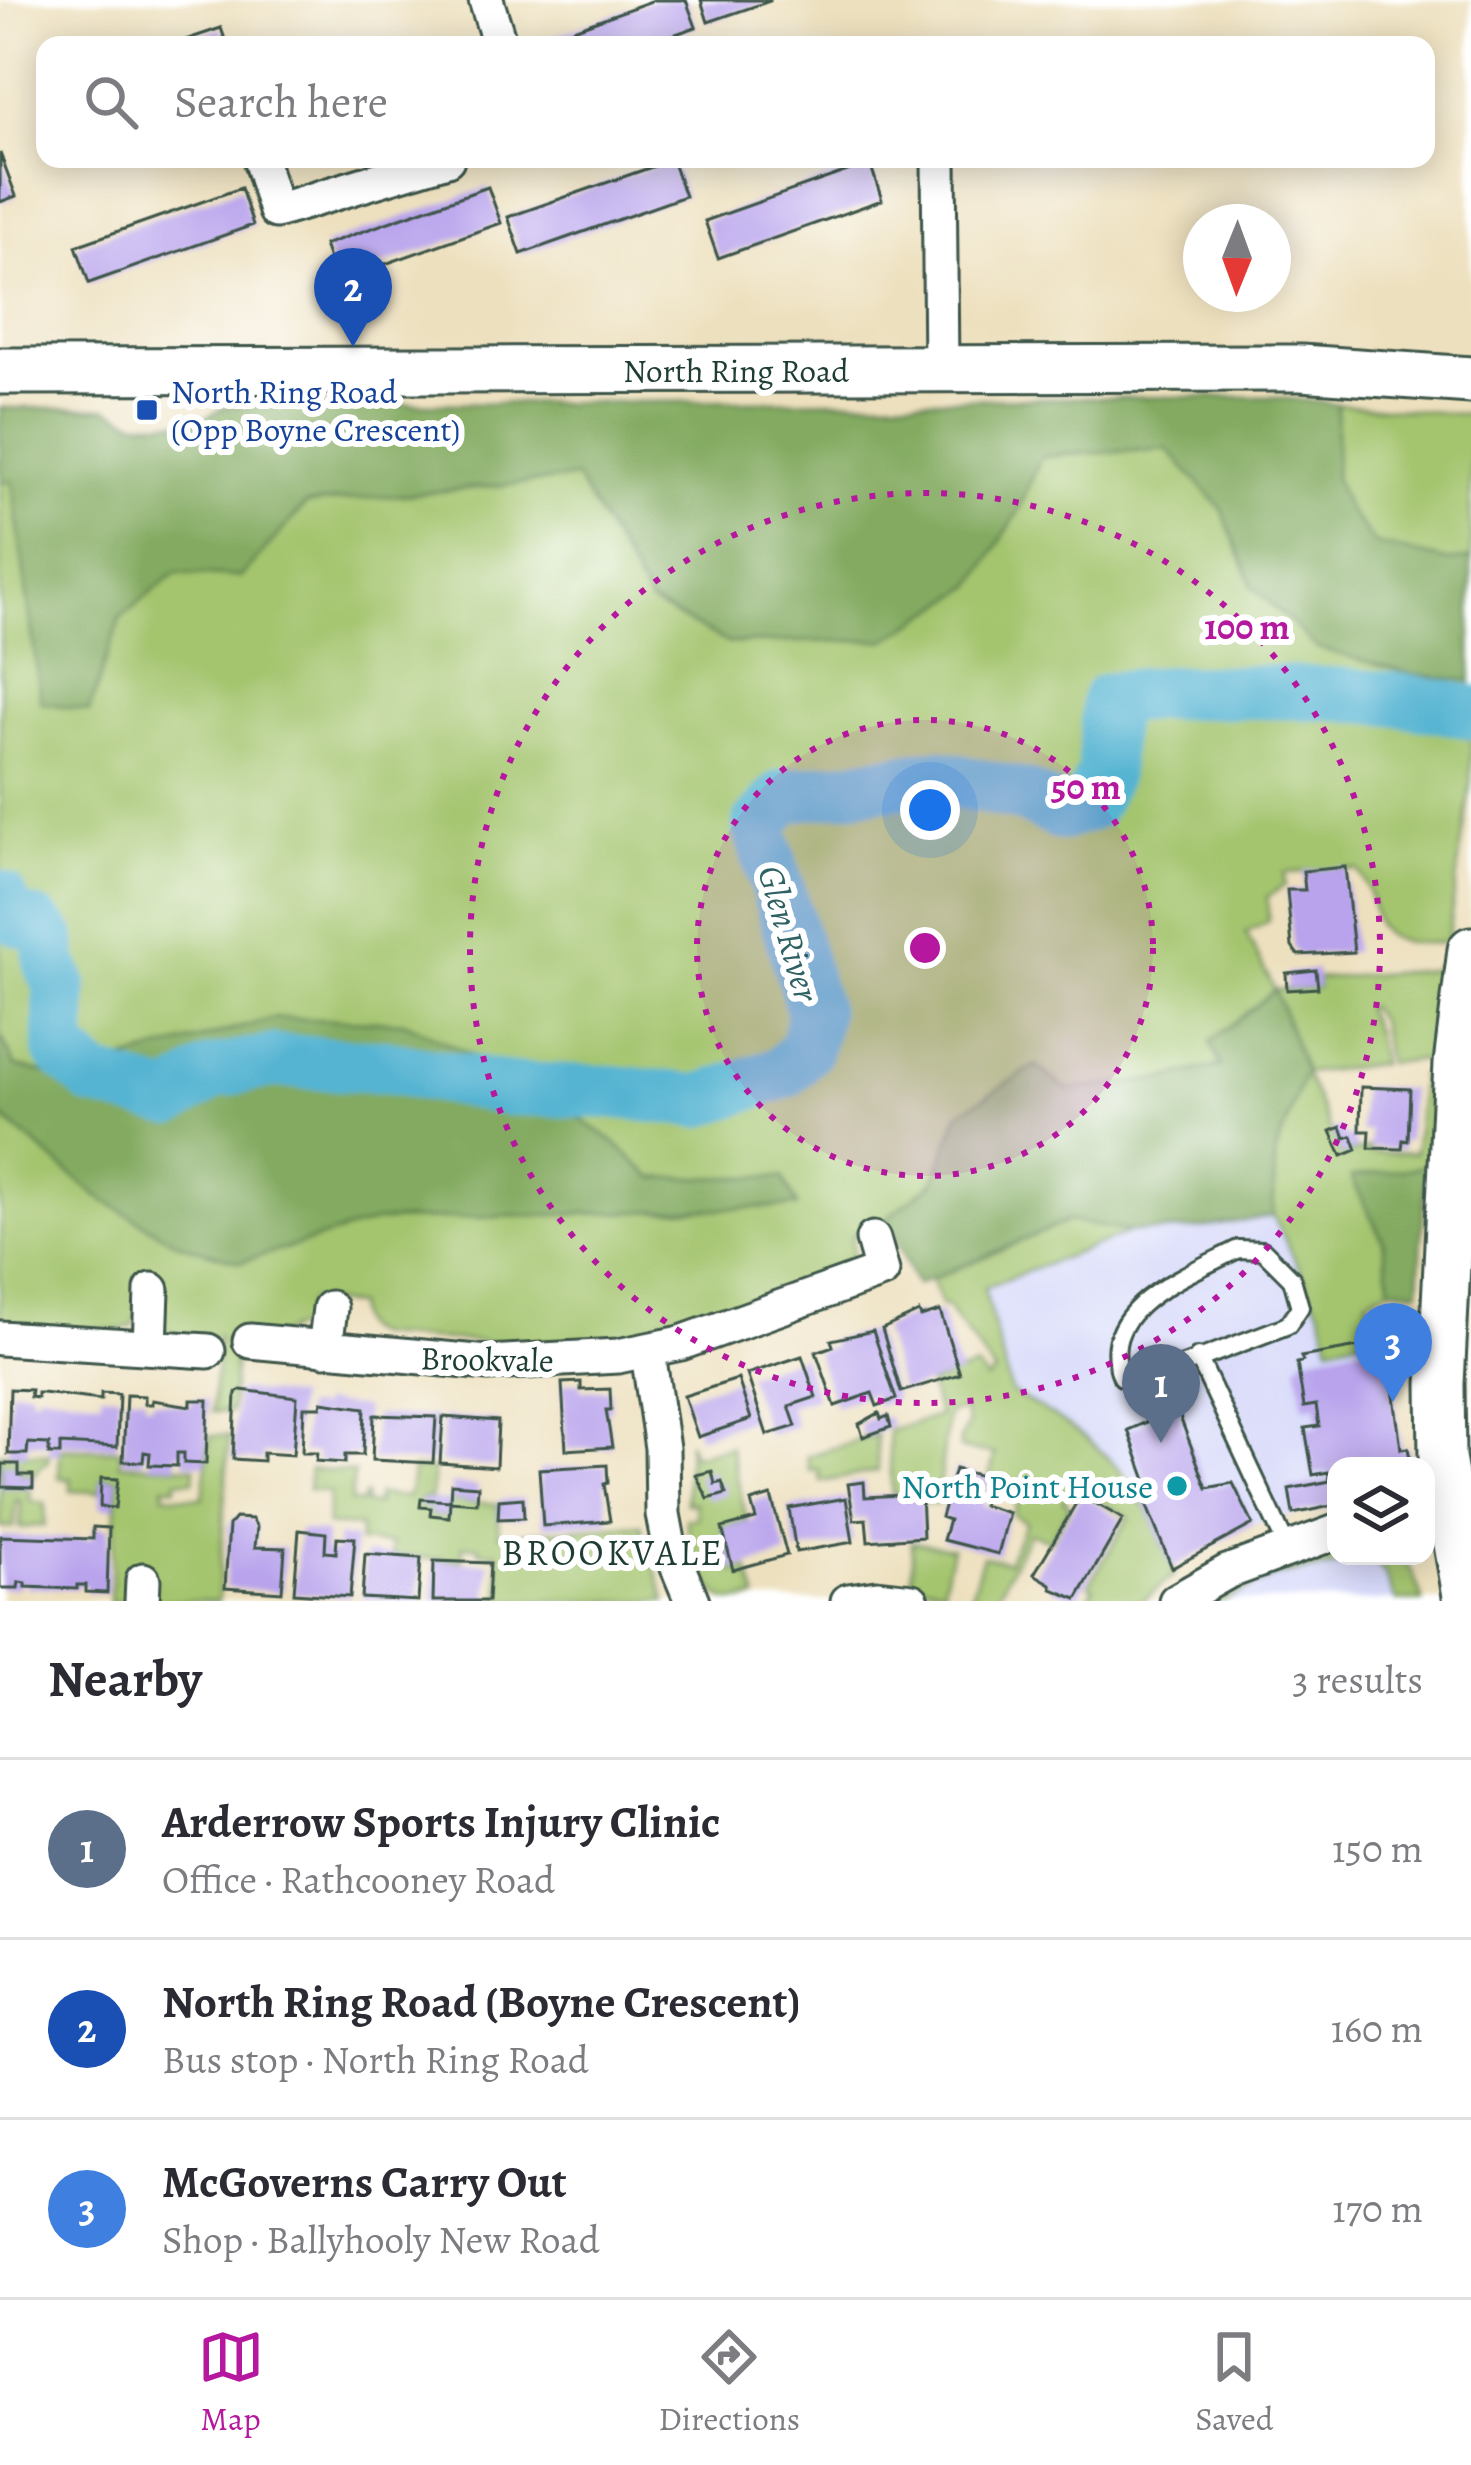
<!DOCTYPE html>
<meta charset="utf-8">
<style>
body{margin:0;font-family:Alegreya,serif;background:#f2f2f3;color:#2b2b33}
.controls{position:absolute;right:36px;bottom:36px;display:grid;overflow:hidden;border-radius:24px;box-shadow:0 6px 30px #0003}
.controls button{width:108px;height:108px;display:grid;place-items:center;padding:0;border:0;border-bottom:3px solid #e1e1e2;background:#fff;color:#2b2b33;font:60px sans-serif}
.compass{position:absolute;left:1183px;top:204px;width:108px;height:108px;border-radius:50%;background:#fff;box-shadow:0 6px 30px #0003;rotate:181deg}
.you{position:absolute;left:930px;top:810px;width:42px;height:42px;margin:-30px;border:9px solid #fff;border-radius:50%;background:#1a73e8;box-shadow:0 0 0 18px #1a73e833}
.badge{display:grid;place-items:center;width:78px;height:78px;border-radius:50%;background:#b5179e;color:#fff;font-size:39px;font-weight:700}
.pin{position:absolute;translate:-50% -99px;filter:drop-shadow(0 3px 6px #0008)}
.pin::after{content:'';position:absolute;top:63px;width:42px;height:36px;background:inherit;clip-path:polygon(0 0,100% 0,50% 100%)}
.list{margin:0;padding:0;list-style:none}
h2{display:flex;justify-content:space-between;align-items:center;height:156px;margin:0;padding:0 48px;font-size:51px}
h2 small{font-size:39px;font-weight:400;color:#7c7c81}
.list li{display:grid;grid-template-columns:78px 1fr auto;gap:36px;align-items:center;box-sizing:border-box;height:180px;padding:0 48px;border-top:3px solid #e1e1e2}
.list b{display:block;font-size:45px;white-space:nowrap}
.list p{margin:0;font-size:39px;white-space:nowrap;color:#7c7c81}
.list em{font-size:39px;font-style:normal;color:#7c7c81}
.icon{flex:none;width:66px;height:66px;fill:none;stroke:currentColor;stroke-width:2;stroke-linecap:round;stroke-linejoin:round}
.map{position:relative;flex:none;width:1471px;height:1601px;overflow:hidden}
.search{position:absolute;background:#fff;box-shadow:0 6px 30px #0003;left:36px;right:36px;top:36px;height:132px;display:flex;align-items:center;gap:30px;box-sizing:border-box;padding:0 42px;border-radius:24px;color:#7c7c81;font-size:45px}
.sheet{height:696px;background:#fff}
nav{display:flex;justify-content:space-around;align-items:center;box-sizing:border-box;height:168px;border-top:3px solid #e1e1e2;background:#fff;font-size:33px;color:#7c7c81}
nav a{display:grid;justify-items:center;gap:6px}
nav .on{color:#b5179e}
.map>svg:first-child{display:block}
.built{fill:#d5d8f9}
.green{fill:#a4c56e;stroke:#628151;stroke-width:3}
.forest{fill:#83aa61;stroke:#51744a;stroke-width:3}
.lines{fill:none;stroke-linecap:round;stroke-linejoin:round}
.river{stroke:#54b4d2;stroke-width:54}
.building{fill:#b8a3ec}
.service-casing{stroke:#3e5549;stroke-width:22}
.minor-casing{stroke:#3e5549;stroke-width:39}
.secondary-casing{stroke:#3e5549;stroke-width:51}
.service{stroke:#fff;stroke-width:16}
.minor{stroke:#fff;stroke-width:33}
.secondary{stroke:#fff;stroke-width:45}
.ring{fill:none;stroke:#b5179e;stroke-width:6;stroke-dasharray:6 12}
.transit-dot{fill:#1a4fb4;stroke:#fff;stroke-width:4.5}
.culture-dot{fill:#0f9aa8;stroke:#fff;stroke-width:4.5}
.labels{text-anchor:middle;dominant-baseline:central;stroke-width:12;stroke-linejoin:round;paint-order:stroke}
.street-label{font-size:33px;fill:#1f3d34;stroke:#fff}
.transit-label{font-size:33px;fill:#164399;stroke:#fff;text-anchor:start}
.culture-label{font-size:33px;fill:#0d838f;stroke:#fff;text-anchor:end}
.water-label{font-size:36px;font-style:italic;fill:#2f6163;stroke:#fff}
.neighbourhood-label{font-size:36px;letter-spacing:3px;fill:#1f3d34;stroke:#fff}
.centre{fill:#b5179e;stroke:#fff;stroke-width:6}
.ring-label{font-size:36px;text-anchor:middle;font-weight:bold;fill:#b5179e;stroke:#fff;stroke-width:12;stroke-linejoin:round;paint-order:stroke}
</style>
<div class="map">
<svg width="1471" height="1601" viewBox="0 0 1471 1601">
<rect width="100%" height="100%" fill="#fff"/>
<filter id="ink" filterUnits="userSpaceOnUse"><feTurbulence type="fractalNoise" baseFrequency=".00833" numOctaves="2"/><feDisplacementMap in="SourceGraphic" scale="24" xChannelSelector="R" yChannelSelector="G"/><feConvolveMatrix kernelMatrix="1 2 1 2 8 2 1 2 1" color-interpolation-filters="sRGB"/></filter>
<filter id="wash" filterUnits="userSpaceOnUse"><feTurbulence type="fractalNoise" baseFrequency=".004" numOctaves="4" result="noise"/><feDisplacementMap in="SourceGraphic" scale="48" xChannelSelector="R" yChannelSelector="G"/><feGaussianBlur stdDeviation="2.7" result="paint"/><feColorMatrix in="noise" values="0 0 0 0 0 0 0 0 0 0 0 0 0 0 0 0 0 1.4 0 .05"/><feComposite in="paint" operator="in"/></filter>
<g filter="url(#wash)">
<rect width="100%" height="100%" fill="#ede0be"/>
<path class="built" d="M1273 1216 1355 1260 1379 1343 1387 1342 1401 1448H1408L1410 1459 1404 1460 1405 1466H1336V1506L1253 1524 1172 1568 1146 1505H1143L1127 1474 1073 1427 1011 1393 983 1289 1131 1232 1189 1230Z
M1336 1556H1401L1412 1572 1423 1601H1225L1277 1575Z"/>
<path class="green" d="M1337 404 1471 415V559L1449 561 1375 544 1347 509 1335 478Z
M1168 449 1222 509 1253 587 1411 674 1471 681V781L1447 942C1436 944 1428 943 1418 943 1358 940 1384 906 1357 869L1284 873 1285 885 1267 897 1269 921 1246 933 1275 990 1317 988V979L1432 970 1445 960 1434 1059 1387 1063 1380 1023 1369 1007 1364 1009 1375 1032 1381 1064 1305 1073 1342 1155 1369 1148V1153H1415L1421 1075 1432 1076 1426 1166 1352 1178 1383 1240 1390 1288 1367 1299 1377 1335 1330 1346 1321 1312 1273 1216 1275 1155 1305 1072 1275 991 1222 1065 1164 1079 1067 1090 959 1113 934 1182 887 1218 890 1226 852 1235 853 1259 848 1265C779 1288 700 1324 628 1335 545 1347 461 1341 378 1336 358 1332 357 1324 355 1305L309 1301 302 1325 235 1353 231 1412H212L218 1338 174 1335 138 1313 133 1326 119 1330 0 1324V1115L98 1197 240 1262 378 1221 796 1206 783 1177 654 1178 610 1139 275 1018 79 1073 49 1074 15 1066 0 1034V482L12 481 28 586 89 710 120 618 175 573 241 576 305 504 577 478 650 603 728 643 886 640 973 586 1017 514 1041 456Z
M1068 1221 1131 1232 984 1288 1011 1392C1064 1422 1115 1449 1142 1505L1146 1504 1175 1574 1143 1601H1079L1087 1600 1094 1588 1089 1585 1129 1517 1073 1486 1064 1501 1070 1505 1050 1540 1029 1533 994 1601 971 1595 983 1556 1007 1562 1026 1522 1013 1515 1020 1492 988 1481 995 1454 960 1449V1440L968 1424 963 1409 948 1414 937 1504 921 1503 920 1494 892 1495 888 1431 939 1416 929 1384 976 1367 986 1380 995 1373 946 1305 942 1306 931 1280Z
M876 1435 878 1471 821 1482 819 1470 810 1471 807 1456Z
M210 1436H229L218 1601H110L118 1479 102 1478 100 1492 71 1491V1479L59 1478 60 1449 120 1450V1464L195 1467 194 1481 177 1480 176 1487H164V1495L203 1498Z
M688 1441 692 1455 730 1446 747 1521 722 1529 735 1572 748 1569 757 1598C748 1600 735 1601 726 1600 706 1592 689 1539 686 1519L697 1518 695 1503H686Z
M0 1453 49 1454 48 1461 33 1475H19V1464L3 1465 2 1487 30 1488V1501L45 1503V1525L20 1528 21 1501 16 1500 14 1527H0Z
M310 1469 354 1473 350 1502 361 1503 365 1494V1504L376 1505 378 1495 408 1497 413 1469H433L431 1499H421V1507L431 1508V1515L448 1516 450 1501 498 1504 499 1535 641 1524 666 1601H501L498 1553 479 1552V1546H463L462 1560 391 1556 392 1544 359 1542 360 1527 327 1525 329 1492 308 1490Z
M912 1542 952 1548 943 1588 912 1582Z
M1336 1550V1556H1401L1412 1572 1423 1601H1396L1384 1572 1371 1559 1277 1576 1225 1601H1206L1227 1587Z"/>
<path class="forest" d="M1156 397H1271L1337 404 1335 478 1347 509 1375 544 1449 561 1471 559V681L1411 674 1317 648 1253 587 1222 509 1167 449 1041 456 1017 514 973 586 886 640 728 643 650 602 576 478 306 504 241 577 175 573 120 618 89 711 41 702 12 482H0V408H107L137 422H198L226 406Z
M1275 990 1305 1072 1275 1155 1273 1216 1189 1230 1131 1232 1068 1221 916 1285 886 1218 934 1182 959 1113 1036 1065 1067 1090 1164 1079 1221 1066 1210 1042Z
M275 1018 404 1022 528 1083 610 1139 654 1178 783 1177 797 1206 378 1221 240 1262 177 1243 98 1197 0 1115V1034L15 1066 49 1074 79 1073Z
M1426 1166 1419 1290 1390 1288 1383 1240 1351 1177Z"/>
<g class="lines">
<path class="river" d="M0 897 2 906 16 919 36 925 49 939 50 963 60 984V1050L94 1080 171 1100 212 1073 272 1061 384 1066 507 1089 615 1092 699 1101 784 1072 806 1049 814 1013 759 825 784 796 937 776 1025 796 1062 814 1089 805 1104 773 1108 700C1151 691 1194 692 1238 692 1318 692 1393 695 1471 712"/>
</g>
<g id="blocks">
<path class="building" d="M654 0H686L696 27 644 45H529Z
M701 0H770V1L708 22Z
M221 28 227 45H173V44Z
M0 153 16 196 0 202Z
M672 160 685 196 521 254 508 217Z
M870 163 882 200 718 258 705 221Z
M488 187 501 223 337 281 324 245Z
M241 188 253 225 89 283 76 246Z
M1345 867 1354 952 1298 955 1292 947 1287 890H1305L1303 871Z
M1316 970 1318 988 1287 990 1286 973Z
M1361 1087 1410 1089 1408 1141 1403 1140 1402 1149 1369 1148 1370 1131H1360Z
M1341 1127 1345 1138 1352 1136 1357 1150 1342 1156 1331 1131Z
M940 1311 960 1374 901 1392 882 1329 919 1312 921 1317Z
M873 1331 896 1399 877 1406 872 1393 835 1406 816 1352 833 1346 831 1340Z
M1387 1342 1401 1449 1408 1448 1410 1459 1404 1460 1405 1466H1336V1505L1293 1514 1289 1489 1330 1481 1328 1472 1313 1475 1305 1428 1319 1426 1316 1405 1304 1407 1297 1363 1303 1361 1301 1357Z
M802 1356 816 1397 789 1406 796 1426 767 1435 747 1374Z
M738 1379 751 1419 698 1437 684 1396Z
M581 1382V1390L610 1389 611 1410H606L612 1447 566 1450 562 1383Z
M10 1389 31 1390 30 1397 37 1398V1393H42L101 1400V1393L119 1394 117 1447 60 1444V1454H49V1444L28 1443 27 1454H8Z
M241 1390 297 1397 293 1455 263 1453V1461L233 1459 236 1393Z
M126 1395 145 1396V1404H152V1400L191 1406V1400H208L206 1464 184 1463V1453H177V1466L149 1465 150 1453 144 1452 143 1462 123 1461Z
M322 1402 365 1408 363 1455H345V1463L316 1461 317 1453H302L304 1407H321Z
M1177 1409 1207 1488 1233 1483 1253 1524 1172 1568 1146 1504 1154 1502 1128 1430Z
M879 1413 881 1419 888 1416 891 1427 863 1437 859 1424Z
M374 1415 436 1417 433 1463 372 1460Z
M443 1417 498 1421 496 1467 440 1463Z
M3 1464H19V1475H33V1488L2 1487Z
M607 1465 608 1483 604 1484 610 1521 543 1526 539 1469Z
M955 1469 989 1478 982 1505 1009 1513 998 1554 943 1540 949 1520 941 1517Z
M712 1471 715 1484 722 1482 726 1494 708 1499 696 1475Z
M101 1478 118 1479 115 1508 100 1507Z
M864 1482 865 1497 921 1494 923 1537 868 1541 866 1519 854 1520 848 1484Z
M451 1484 478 1486 477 1503 450 1501 449 1517 430 1515 431 1508 420 1507 421 1499 450 1501Z
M1081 1495 1123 1519 1077 1599 1052 1589 1051 1584 1034 1574Z
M771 1496 787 1555 733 1570 722 1528 756 1519 751 1502Z
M523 1498 524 1518 498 1519 499 1500Z
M846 1498 853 1542 796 1552 789 1508Z
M235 1518 252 1519 257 1527 255 1547 285 1548 282 1592 225 1588 229 1525Z
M93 1527 109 1528 107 1593 86 1592V1585H77V1589L26 1587V1583L19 1582 18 1588H0V1536L93 1539Z
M299 1530 326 1533 325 1552 336 1553 337 1537 355 1538 350 1597 294 1593Z
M365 1554 421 1558 418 1601 362 1598Z
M434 1561 490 1563 488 1601H433Z"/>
</g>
</g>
<g filter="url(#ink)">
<use href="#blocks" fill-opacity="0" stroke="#3e5549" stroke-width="3"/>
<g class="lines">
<g class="service-casing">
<path id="service" d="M1238 1249 1263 1250 1292 1279 1300 1307 1288 1325 1152 1377H1122C1092 1309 1190 1274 1238 1249Z
M1198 1357 1287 1547"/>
</g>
<g class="minor-casing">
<path id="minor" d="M486 0 500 45
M260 159 276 211 447 159
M939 159 941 370
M0 1338 208 1351
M250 1341 488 1363 618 1356 681 1343 882 1271 873 1239
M150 1347 152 1290
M325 1349 330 1308
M648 1353 662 1448 663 1514 669 1546 692 1601
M142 1601 143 1580
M848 1601 877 1597 912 1601
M1176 1601 1227 1572 1336 1532"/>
</g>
<g class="secondary-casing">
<path id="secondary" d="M0 371 1301 368 1471 380
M1467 1601 1442 1458 1441 1384 1457 1064 1471 950"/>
</g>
<use href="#service" class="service"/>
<use href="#minor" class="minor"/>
<use href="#secondary" class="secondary"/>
</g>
</g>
<circle cx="925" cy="948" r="228" fill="#b5179e" fill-opacity=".12"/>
<g class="ring">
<circle cx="925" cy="948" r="228"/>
<circle cx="925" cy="948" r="455"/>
</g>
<rect class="transit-dot" x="135" y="398" width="24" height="24" rx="6"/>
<circle class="culture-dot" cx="1177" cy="1486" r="12"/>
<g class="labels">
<g class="street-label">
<text x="736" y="370">North Ring Road</text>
<text transform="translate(487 1359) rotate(1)">Brookvale</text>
</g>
<g class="transit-label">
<text x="171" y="391">North Ring Road<tspan x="171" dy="38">(Opp Boyne Crescent)</tspan></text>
</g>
<g class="culture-label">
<text x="1153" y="1486">North Point House</text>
</g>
<g class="water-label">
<text transform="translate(789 933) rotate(74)">Glen River</text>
</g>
<g class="neighbourhood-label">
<text x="613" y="1552">BROOKVALE</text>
</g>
</g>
<circle cx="925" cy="948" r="18" class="centre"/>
<g class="ring-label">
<text x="1247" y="639">100 m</text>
<text x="1086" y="799">50 m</text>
</g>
</svg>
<div class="controls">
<button><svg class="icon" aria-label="layers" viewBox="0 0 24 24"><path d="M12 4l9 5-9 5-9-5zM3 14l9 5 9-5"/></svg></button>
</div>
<svg class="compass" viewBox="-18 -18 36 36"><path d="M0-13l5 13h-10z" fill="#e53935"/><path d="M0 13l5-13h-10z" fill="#7c7c81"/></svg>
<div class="you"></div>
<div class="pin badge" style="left:1161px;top:1443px;background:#5c6f8a">1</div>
<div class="pin badge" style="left:353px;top:347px;background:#1a4fb4">2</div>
<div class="pin badge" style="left:1393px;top:1402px;background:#3f7fe0">3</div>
<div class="search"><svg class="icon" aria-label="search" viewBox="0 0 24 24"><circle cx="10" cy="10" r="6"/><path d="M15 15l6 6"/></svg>Search here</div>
</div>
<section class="sheet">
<h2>Nearby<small>3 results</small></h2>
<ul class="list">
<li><span class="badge" style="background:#5c6f8a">1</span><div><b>Arderrow Sports Injury Clinic</b><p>Office · Rathcooney Road</p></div><em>150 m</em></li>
<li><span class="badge" style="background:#1a4fb4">2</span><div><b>North Ring Road (Boyne Crescent)</b><p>Bus stop · North Ring Road</p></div><em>160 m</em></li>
<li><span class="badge" style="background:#3f7fe0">3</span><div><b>McGoverns Carry Out</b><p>Shop · Ballyhooly New Road</p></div><em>170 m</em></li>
</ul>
</section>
<nav>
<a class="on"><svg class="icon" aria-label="map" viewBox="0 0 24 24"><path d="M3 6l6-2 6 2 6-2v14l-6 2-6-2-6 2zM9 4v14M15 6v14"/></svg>Map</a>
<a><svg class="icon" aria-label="directions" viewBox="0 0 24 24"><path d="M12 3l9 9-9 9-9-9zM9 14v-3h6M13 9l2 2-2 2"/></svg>Directions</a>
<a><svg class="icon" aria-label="saved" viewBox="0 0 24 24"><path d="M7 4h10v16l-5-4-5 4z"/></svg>Saved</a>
</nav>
